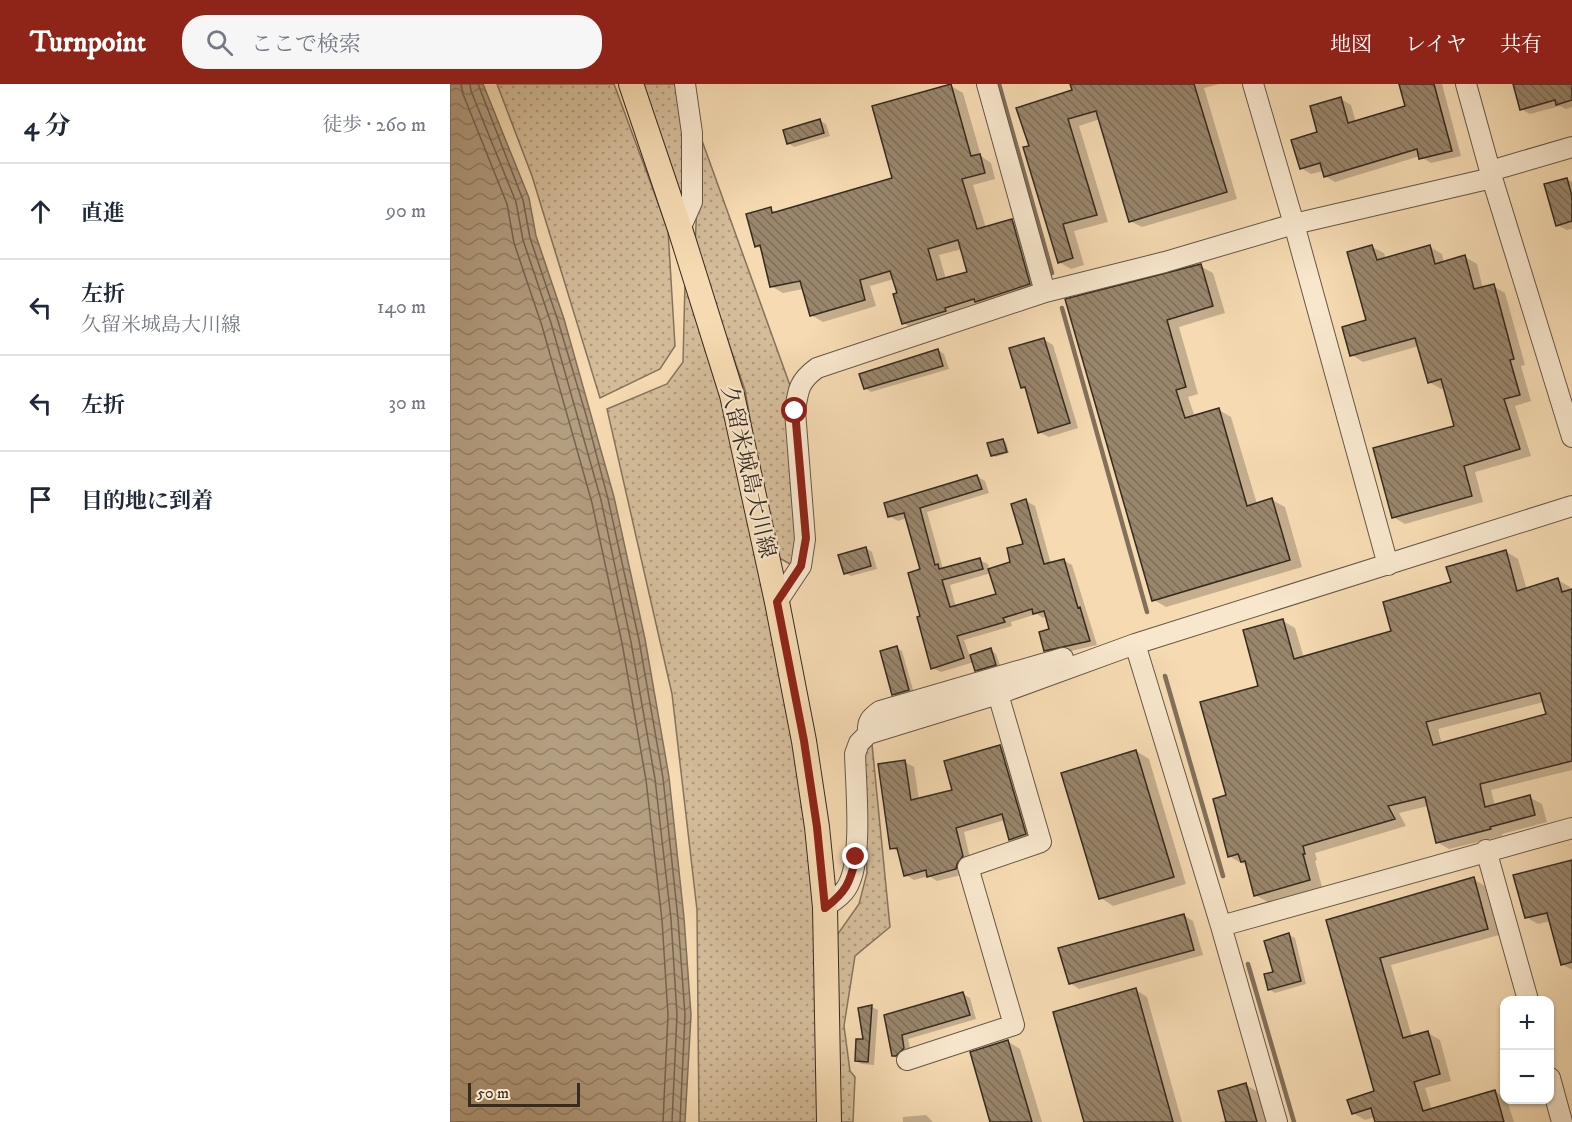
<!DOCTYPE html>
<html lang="ja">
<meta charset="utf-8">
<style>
body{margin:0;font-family:"IM FELL DW Pica","Noto Serif JP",serif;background:#f6f6f7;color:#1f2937}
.controls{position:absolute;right:18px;bottom:18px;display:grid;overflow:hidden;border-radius:12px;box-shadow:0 2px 4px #0004}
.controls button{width:54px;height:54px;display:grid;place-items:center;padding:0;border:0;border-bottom:2px solid #e0e1e3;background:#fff;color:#1f2937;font:30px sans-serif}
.scale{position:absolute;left:18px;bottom:15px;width:112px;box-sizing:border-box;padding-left:6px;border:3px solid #352b20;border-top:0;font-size:16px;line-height:21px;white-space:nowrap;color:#352b20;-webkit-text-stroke:4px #f8e7cd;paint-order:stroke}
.stop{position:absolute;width:18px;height:18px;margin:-14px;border:4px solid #8f2418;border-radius:50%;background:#fff}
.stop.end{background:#8f2418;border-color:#fff;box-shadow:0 2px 6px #0008}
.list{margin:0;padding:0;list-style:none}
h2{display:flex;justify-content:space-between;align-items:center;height:78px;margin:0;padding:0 24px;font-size:26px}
h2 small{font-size:20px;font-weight:400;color:#747a83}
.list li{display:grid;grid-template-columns:39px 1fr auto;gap:18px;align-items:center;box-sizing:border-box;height:96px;padding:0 24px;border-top:2px solid #e0e1e3}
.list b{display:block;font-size:22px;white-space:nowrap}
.list p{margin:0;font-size:20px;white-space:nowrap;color:#747a83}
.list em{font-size:20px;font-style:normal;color:#747a83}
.icon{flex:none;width:33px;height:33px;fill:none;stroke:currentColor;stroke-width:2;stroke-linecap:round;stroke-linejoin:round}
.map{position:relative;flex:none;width:1122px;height:1038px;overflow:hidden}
header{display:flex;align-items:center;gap:36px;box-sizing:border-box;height:84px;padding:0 30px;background:#8f2418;color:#fff}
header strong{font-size:28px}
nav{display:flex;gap:33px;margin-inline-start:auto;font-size:21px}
.search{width:420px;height:54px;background:#f6f6f7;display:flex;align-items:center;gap:15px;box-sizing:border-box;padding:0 21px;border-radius:24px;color:#747a83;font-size:22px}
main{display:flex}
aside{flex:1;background:#fff}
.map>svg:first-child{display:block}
.green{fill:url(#green-dots);stroke:#84745c;stroke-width:1.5}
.water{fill:url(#water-waves);stroke:#81705a;stroke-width:1.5}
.shadow{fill:#0003;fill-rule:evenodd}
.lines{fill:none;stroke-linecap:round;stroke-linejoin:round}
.shore{stroke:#746450;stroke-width:1.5}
.stream{stroke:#81705a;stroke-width:4.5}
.building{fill:url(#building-back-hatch);stroke:#352b20;stroke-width:1.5;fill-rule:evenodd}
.minor-casing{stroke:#655744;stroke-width:22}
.major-casing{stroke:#352b20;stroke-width:26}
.minor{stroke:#f8e7cd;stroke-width:20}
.major{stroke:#f5dab2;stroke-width:24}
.route{stroke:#8f2418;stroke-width:8}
.labels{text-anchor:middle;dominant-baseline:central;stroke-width:4.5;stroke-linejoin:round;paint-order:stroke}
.street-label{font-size:22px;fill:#352b20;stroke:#f8e7cd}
</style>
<header>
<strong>Turnpoint</strong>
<div class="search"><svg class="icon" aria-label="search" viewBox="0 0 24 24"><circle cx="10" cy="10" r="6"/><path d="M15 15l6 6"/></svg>ここで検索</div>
<nav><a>地図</a><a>レイヤ</a><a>共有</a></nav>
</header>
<main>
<aside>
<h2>4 分<small>徒歩 · 260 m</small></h2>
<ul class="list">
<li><svg class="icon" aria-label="ahead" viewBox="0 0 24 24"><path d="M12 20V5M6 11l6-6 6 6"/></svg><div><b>直進</b></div><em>90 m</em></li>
<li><svg class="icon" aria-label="left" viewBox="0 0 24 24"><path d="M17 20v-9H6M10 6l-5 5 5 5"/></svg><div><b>左折</b><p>久留米城島大川線</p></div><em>140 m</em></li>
<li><svg class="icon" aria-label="left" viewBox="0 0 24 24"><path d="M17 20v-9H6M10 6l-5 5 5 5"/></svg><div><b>左折</b></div><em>30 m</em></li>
<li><svg class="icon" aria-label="arrive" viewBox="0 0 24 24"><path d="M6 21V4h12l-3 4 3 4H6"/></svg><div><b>目的地に到着</b></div></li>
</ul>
</aside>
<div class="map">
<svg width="1122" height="1038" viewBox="0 0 1122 1038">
<defs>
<pattern id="green-dots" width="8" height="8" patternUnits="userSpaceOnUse" patternTransform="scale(1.5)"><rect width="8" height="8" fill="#d4bc99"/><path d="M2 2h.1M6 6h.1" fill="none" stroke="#ad997c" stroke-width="1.8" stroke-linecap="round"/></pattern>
<pattern id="water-waves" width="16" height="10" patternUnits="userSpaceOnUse" patternTransform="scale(1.5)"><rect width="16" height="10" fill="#b49e80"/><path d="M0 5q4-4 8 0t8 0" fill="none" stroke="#938168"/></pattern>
<pattern id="building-back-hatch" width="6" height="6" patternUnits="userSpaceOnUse" patternTransform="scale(1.5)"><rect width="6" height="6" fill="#99866c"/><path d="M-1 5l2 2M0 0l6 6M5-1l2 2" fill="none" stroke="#7e6e58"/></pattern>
</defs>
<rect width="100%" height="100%" fill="#f5dab2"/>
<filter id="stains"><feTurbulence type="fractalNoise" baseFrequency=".00333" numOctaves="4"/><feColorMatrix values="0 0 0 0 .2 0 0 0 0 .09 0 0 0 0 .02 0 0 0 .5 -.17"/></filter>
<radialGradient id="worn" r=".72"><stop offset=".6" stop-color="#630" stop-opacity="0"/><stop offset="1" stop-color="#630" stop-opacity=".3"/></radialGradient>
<path class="green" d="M47 0H164L218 146 225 262 210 285 150 314 82 92Z
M192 0H229L238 110 228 117Z
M250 51 342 307 346 474 340 480 324 471 295 306 245 163Z
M235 199 274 319 346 661 365 800 367 1038H249L247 826 222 610 157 325 217 300 233 278Z
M422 660 440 843 405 872 394 942 400 987 405 993 403 1038H388L385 854 409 820 417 789 413 671Z"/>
<path class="water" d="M0 0H33L79 114 86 152 114 235 164 413 195 555 219 693 234 834 241 931 235 1038H0Z"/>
<path class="shadow" d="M622 0H769L754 4 787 115 692 143 680 137 650 35 629 42 658 138 624 147 634 181 621 185 609 178 581 63 624 7Z
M951 0H992L1011 72 981 79 970 72 885 98 875 92 873 87 861 90 851 84 869 49 891 15 901 21 906 39 957 23Z
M1064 0H1122V23L1116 25 1110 22 1080 30 1071 25Z
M501 2 513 9 531 72 541 79 545 95 523 101 536 144 562 137 573 143 591 207 464 245 453 239 444 195 420 202 426 222 373 238 361 231 353 205 333 209 321 202 311 165 306 162 320 125 328 129 444 95ZM512 165 518 189 496 195 489 171Z
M370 37 376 40 380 52 344 63 338 59Z
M1117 95 1122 98V145L1117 146 1107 141Z
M922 163 934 169 936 175 980 163 992 170 994 179 1015 173 1027 180 1033 205 1043 202 1055 209 1075 281 1071 282 1081 317 1065 322 1081 372 1025 388 1033 418 955 440 943 433 1005 343 995 304 991 305 979 298 969 262 913 278 902 271 918 237Z
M750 182 763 189 775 229 729 243 748 310 738 313 745 333 769 326 781 333 807 420 822 416 835 423 852 483 716 523 704 516 617 217Z
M593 255 603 261 628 344 599 353 589 348 577 306 572 303Z
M488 266 494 270 499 285 421 308 415 304Z
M553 356 556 358 559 369 545 373 542 371Z
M527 392 535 397 539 409 477 428 493 485 529 476 538 480 539 486 562 479 575 461 576 417 585 422 601 480 613 476 622 481 647 561 603 571 595 566 601 546 597 532 593 534 587 530 561 538 562 542 514 556 520 573 540 566 546 570 551 584 532 589 526 586 524 578 491 588 482 584 472 533V486L457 434 448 437 439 432ZM541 489 548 511 506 523 500 501Z
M416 464 422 468 427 485 401 492 395 489Z
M1055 467 1068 475 1077 506 1108 496 1120 503 1122 507V686L1041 706 1045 722 1079 713 1092 720 1097 738 1052 750V752L999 765 987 758 978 722 949 729 956 742 865 769 867 776 865 777 872 803 818 818 805 811 797 780 791 779 779 772 778 712 810 603 833 537 845 544 854 574 943 548 1002 499ZM1094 618 1098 631 992 660 988 645Z
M446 564 452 567 464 609 449 613 443 610Z
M550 662 559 667 584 755 569 761 560 755 555 736 514 748 521 778 515 790 487 797 479 792 464 796 456 791 450 769 442 764 455 678 464 683 469 716 504 707Z
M686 667 699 675 736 800 663 822 651 814Z
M1122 777V886L1112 880 1101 837 1088 840 1076 833Z
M1023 795 1035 802 1049 851 941 881 962 953 978 949 990 956 1001 997 975 1004 982 1026 1045 1007 1057 1016 1064 1038H926L925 1033 915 1036 903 1029 926 1008 877 837Z
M733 831 743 837 753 871 629 905 620 899Z
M839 851 845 854 856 900 825 909 819 905Z
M686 906 697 913 732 1038H635Z
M513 910 520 914 526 935 458 955 461 969 450 976 443 972 436 932Z
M422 923 428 926 424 981 412 980 406 977 415 957 409 925Z
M557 957 570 965 592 1038H542Z
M796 1001 808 1008 816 1038H769L777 1036Z
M476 1031 483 1038H453V1033Z"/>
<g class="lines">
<path class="shore" d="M11 0 13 10 57 120 64 159 92 242 142 419 172 559 196 696 212 836 218 931 213 1038
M20 0 21 7 66 118 73 156 101 239 151 416 181 558 205 695 221 835 227 931 222 1038
M28 0 73 116 80 154 108 237 136 331 158 415 189 556 213 694 228 835 235 931 230 1038"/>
<path class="stream" d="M549 0 602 189
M612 224 697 528
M715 592 773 792
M798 880 844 1038"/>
</g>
<path class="building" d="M501 0 521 72 530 70 535 89 512 95 527 145 562 135 580 200 525 218 524 215 495 224 496 227 452 240 443 210 447 209 440 187 410 196 415 216 360 232 350 197 320 203 310 161 305 163 296 130 321 123 322 129 442 94 422 22ZM508 156 517 188 487 196 478 165Z
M620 0H744L777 108 679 138 646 27 618 35 647 131 613 140 623 174 608 179 573 63 579 62 566 24 622 6Z
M949 0H984L1002 67 969 75 967 65 874 93 870 79 850 85 841 56 867 48 860 22 891 13 898 39 955 22Z
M1063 0H1122V16L1106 21 1105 16 1070 26Z
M370 35 374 49 337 60 333 46Z
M1117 94 1122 112V137L1106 142 1094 100Z
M922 161 927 176 980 161 985 180 1015 171 1024 205 1044 200 1064 275 1060 276 1070 311 1054 315 1070 365 1014 382 1022 412 942 434 923 364 1004 342 991 295 978 299 965 254 900 272 892 243 916 236 897 168Z
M751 180 763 222 717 236 736 303 726 306 735 334 769 324 797 422 822 414 840 476 702 517 615 215Z
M594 254 620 339 588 349 575 303 571 304 559 264Z
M488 265 493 282 414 305 409 290Z
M553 355 557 368 541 372 537 359Z
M527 391 532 405 470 424 485 481 488 480 489 485 530 474 533 485 492 496 500 523 546 510 538 485 560 478 557 464 573 460 561 420 576 415 594 480 614 475 628 524 630 523 640 557 594 567 589 548 599 545 594 527 583 530 582 525 553 534 555 538 507 552 514 574 481 585 467 533 470 532 458 489 470 485 454 429 438 433 434 419Z
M416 463 421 482 394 490 388 471Z
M1056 466 1067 507 1108 494 1112 508 1122 505V677L1030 700 1035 723 1080 711 1085 731 1040 743 1041 745 986 759 975 713 938 722 945 735 853 762 855 770H853L860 796 804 812 795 777 791 778 788 770 778 773 763 715 776 711 750 618 808 602 793 546 833 535 844 575 941 547 933 518 1001 498 996 483ZM1090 609 1096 630 983 661 976 638Z
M447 562 459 606 442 611 430 567Z
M541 564 546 581 525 587 520 571Z
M550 661 576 750 559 756 552 730 506 744 513 772 507 780 506 785 477 793 476 786 454 792 447 764 440 765 428 680 455 676 461 716 502 706 494 677Z
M686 666 724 793 649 815 611 689Z
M1122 776V878L1111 881 1097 829 1075 834 1063 791Z
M1024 793 1038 845 930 874 953 954 978 947 990 990 964 998 973 1027 1045 1006 1054 1038H925L921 1024 902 1030 897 1016 924 1007 876 836Z
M734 830 744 866 619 900 608 864Z
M839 849 851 897 818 906 814 890 823 888 814 857Z
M686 904 723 1038H634L603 928Z
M513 908 520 931 452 951 454 964 446 972H442L434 931Z
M422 921 418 978 405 977 406 955H413L408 924Z
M558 956 582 1038H540L520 968Z
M796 999 807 1038H776L768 1007Z"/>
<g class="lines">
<g class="minor-casing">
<path id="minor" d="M537 0 595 208
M803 0 844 140 938 481
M1016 0 1042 94 1122 353
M1040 87 1122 63
M230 145 242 118V49L235 0
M327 518 351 482 355 455 345 327C348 306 349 297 367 284L595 208 715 178 844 140 1042 94
M685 560 771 842 827 1038
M418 650C417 638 420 634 430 627L613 574
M1036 766 1078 916
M375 823C385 816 396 809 400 797 412 768 406 703 405 670L409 659 418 650 548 610 685 560 1122 422
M771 842 1122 744
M457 976 564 941 518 783 591 758 548 610
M1100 994 1112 1038"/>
</g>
<g class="major-casing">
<path id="major" d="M181 0 230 145 282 311 327 518 354 657 367 743 375 823 379 1038"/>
</g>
<use href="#minor" class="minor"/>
<use href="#major" class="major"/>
</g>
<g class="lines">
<path class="route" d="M345 327 356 454 351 482 327 518 354 657 367 743 375 824C396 808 400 799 406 773"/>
</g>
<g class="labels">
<g class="street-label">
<text transform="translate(298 388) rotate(77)">久留米城島大川線</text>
</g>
</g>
<rect width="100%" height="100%" filter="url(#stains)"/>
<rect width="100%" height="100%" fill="url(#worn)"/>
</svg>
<div class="controls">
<button>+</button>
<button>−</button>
</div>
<div class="scale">50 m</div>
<div class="stop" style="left:345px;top:327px"></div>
<div class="stop end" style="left:406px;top:773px"></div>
</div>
</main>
